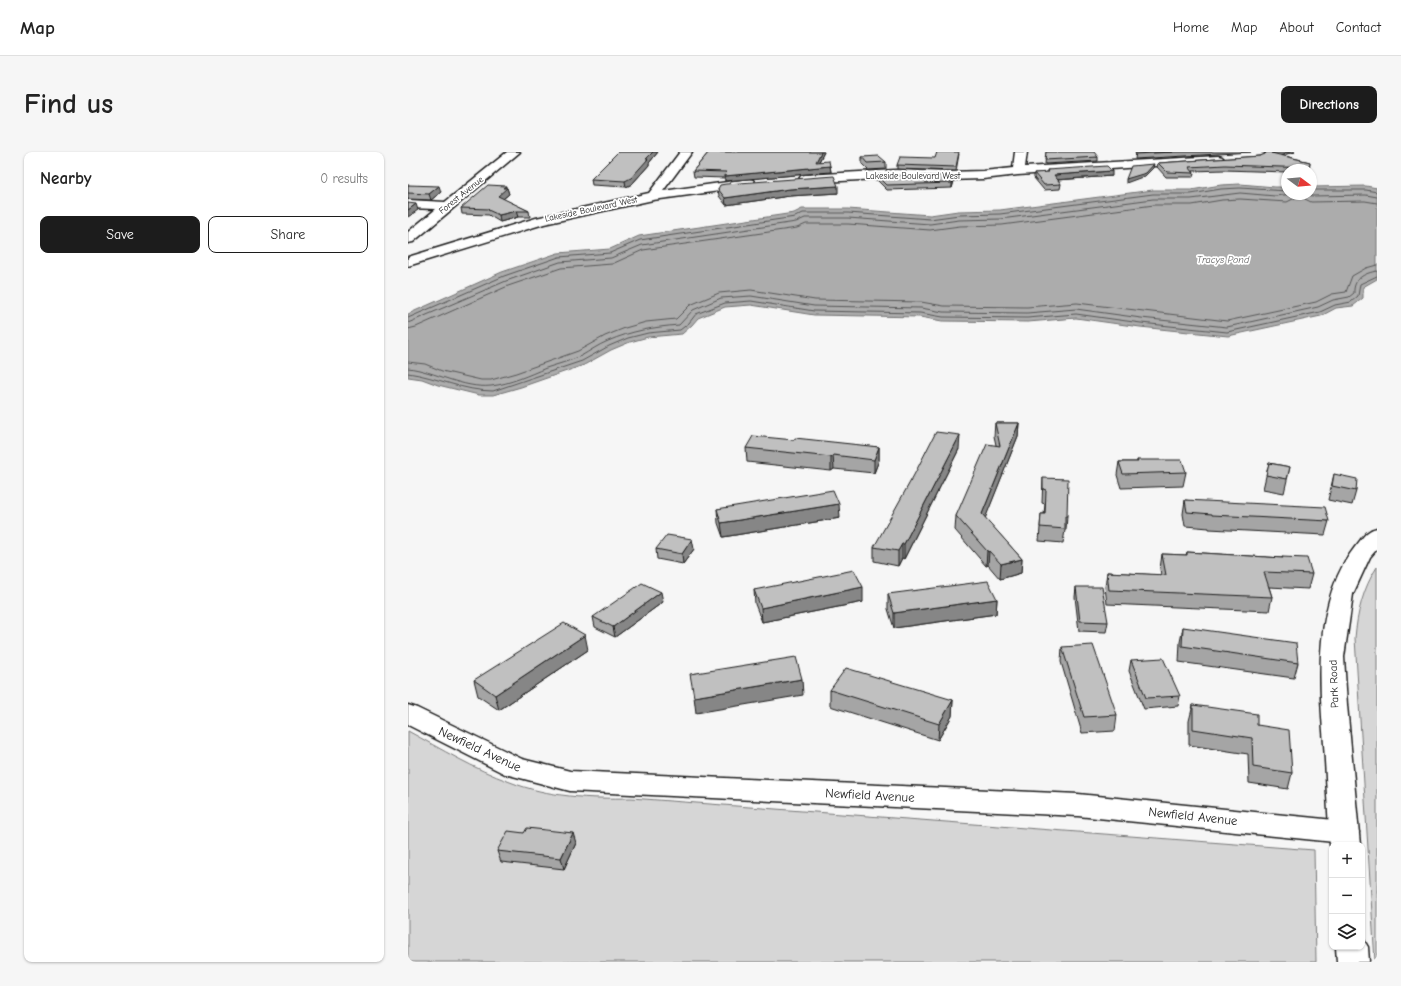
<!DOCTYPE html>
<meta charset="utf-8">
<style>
body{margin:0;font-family:"Comic Neue",sans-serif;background:#f6f6f6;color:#222}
.controls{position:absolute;right:12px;bottom:12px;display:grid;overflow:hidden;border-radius:8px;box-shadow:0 1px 3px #0004}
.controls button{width:36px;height:36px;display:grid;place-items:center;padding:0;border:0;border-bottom:1px solid #e0e0e0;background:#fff;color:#222;font:20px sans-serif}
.compass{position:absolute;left:873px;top:12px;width:36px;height:36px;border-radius:50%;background:#fff;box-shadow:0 1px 3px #0004;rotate:106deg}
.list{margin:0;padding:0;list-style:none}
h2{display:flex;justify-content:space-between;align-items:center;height:52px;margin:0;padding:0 16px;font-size:17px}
h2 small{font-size:13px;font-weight:400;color:#767676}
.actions{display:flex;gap:8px;padding:12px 16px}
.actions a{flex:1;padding:9px 0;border:1px solid #1c1c1c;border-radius:8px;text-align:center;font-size:14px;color:#1c1c1c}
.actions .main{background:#1c1c1c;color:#fff}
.icon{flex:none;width:22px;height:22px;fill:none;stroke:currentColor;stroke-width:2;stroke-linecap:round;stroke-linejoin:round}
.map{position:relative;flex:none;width:969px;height:810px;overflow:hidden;border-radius:8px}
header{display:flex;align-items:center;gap:24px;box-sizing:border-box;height:56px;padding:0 20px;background:#fff;border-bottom:1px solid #e0e0e0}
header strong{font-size:19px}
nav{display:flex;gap:22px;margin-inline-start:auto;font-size:14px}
.intro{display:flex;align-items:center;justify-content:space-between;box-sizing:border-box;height:96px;padding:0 24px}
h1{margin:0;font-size:28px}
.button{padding:10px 18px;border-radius:8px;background:#1c1c1c;color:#fff;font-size:14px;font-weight:700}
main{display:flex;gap:24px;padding:0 24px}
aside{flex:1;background:#fff;border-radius:8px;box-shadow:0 1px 3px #0004}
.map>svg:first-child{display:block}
.green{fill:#d6d6d6;stroke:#797979}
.water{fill:#acacac;stroke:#727272}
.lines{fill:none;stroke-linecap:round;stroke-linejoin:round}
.shore{stroke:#565656;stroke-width:1}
.minor-casing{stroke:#1c1c1c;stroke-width:3}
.major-casing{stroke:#1c1c1c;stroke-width:3}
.minor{fill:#fff;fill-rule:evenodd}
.major{fill:#fff;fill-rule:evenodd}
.wall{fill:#a5a5a5;stroke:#1c1c1c}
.shaded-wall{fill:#868686;stroke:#1c1c1c}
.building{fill:#c0c0c0;stroke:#1c1c1c}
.labels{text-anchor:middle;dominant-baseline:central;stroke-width:3.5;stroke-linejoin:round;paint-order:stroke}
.far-street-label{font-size:9px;fill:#1c1c1c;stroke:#fff}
.far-water-label{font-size:10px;font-style:italic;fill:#5d5d5d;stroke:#fff}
.street-label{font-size:11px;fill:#1c1c1c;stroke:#fff}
.near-street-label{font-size:13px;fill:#1c1c1c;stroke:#fff}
</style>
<header>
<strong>Map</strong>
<nav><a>Home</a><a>Map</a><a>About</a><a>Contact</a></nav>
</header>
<div class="intro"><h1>Find us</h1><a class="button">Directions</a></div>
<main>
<aside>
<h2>Nearby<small>0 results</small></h2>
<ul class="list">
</ul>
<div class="actions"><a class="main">Save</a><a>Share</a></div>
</aside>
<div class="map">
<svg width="969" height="810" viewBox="0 0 969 810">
<rect width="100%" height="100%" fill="#f6f6f6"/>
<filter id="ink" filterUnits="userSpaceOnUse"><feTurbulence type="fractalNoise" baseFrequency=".025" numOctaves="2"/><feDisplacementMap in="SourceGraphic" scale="8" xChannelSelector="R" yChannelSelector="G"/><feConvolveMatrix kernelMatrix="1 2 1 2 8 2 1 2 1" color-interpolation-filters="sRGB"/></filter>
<g filter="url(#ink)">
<path class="green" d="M969 415V810H967L947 486C949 462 955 436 969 415Z
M0 579C33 597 66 617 102 630 140 645 182 647 223 646L906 698 908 810H0Z"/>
<path class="water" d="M832 32 867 35H879V42H903V35L958 34 969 36V127L955 135V146L945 154 928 156 913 164 820 184 732 175 668 166 620 170 534 169 512 165 406 163 343 153 317 155 290 166 284 173 274 182 240 185 222 190 203 198 176 213 113 235 85 243H71L30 233 14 227 0 225V162L94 120 150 101 202 97 231 84 386 61 394 57H440L522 63 550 59 592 58 745 38H783L813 33Z"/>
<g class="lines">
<path class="shore" d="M903 38H958L969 40
M899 42 904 44 958 43 969 45
M0 166 96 124 151 105 202 101 232 88 387 65 395 61H440L522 67 551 63 592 62 745 42H783L813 37 832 36 879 39
M0 171 98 129 152 110 203 106 234 93 388 70 397 66H440L522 72 551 68 593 67 745 47H783L832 41 867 44 884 42
M0 177 8 175 100 134 153 116 204 112 235 98 389 76 398 72H440L522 78 552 74 594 73 746 53H784L814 48 832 47 879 50 891 44 903 50 957 49 969 51
M0 210 17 212 34 219 73 228H83L108 221 170 199 197 184 217 176 238 170 268 167 282 153 311 141 343 138 407 148 513 150 536 154 619 155 669 151 819 169 908 150 924 142 938 140 944 124 958 116 969 113
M0 216C27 219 55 237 83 234 102 232 121 223 138 216 150 212 162 209 173 204 182 199 190 193 200 189 223 179 246 175 271 173L285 158 313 146 343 144 406 154 513 156 535 160 619 161 668 157 733 166 819 175 910 155 925 148 941 145 946 141C945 127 956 121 969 119
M0 221C29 225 55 239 85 239L174 209 201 194 220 186 240 181 272 178 281 171 288 162 317 151 343 149 406 159 512 161 535 165 619 166 668 162 733 171 819 180 912 160 927 153 943 150 950 144 952 132 969 124"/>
<g class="minor-casing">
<path id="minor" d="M99 0H112L5 90 0 91V80L28 57 0 56V48L37 50Z
M272 0H284L255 39 341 27 345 28 347 31 345 34 341 35 245 48 136 72 0 114V105L128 66 241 41Z
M607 0H619L617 15 810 4 814 5 816 7 814 9 810 10 610 23 575 27 539 28 488 26 397 31 393 30 391 27 393 24 397 23 488 18 539 20 575 19 605 16Z
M0 553 9 556 114 607 162 619 670 642 936 669 946 672 951 680 946 688 936 691 670 664 162 639 97 622 0 573Z"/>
</g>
<g class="major-casing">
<path id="major" d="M969 376V397L962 405 945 442 936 505 939 553 952 693H924V696L922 693C920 659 918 626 916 592 911 528 905 449 947 395 954 387 958 378 969 376Z
M954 785 960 795 961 810H929L928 795H954Z"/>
</g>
<use href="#minor" class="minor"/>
<use href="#major" class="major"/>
</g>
<path class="wall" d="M210 0H250L241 11V13L224 32 218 35 184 33 183 27Z
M301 0H416L411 10 422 14 423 20 317 29V26L286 25 285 19Z
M638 0 690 5V9L637 12Z
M728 0H843L727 7Z
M853 0H887L873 3 902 10 901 18H879V20L816 18 785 19 786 21 785 25H758L749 15 750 11 852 4 857 2 856 1Z
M551 2 548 19 489 17V13Z
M454 5 478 10V17L460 18 454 12Z
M639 18 704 24 650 28 653 32 652 37 636 38 626 26V21H639Z
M469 23 546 29 544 36 479 38 469 28Z
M0 33 33 40 23 48 0 47Z
M98 36H99L101 42 95 47 121 59 122 65H110L92 70 82 64 81 63 54 62 53 56Z
M310 37 430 41 382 44 318 53 311 44Z
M587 271H611L610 284 577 366 614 407 613 421 592 427 580 413 578 414 547 378 548 364 588 293 586 284Z
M386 288 471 295V308L466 321 426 317 423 319 339 310 338 296Z
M551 297 496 407 494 406 490 414 466 409V395Z
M729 308 778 320 775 334 713 336 709 323 711 310H729Z
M861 311 882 315 876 341 855 337Z
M926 322 948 339 944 353 920 348Z
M635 326 659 364 658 378H657L655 391 631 389 633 362H636L637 352 634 351Z
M777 348 921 369 917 383 801 377V376L777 374 775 362Z
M309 357 432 366 315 385 310 371Z
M248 397H286L275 412 249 407Z
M779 400 874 406V405L904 422 900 437 861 435 864 445 861 459 699 452 697 435 699 420 753 423 752 417 754 402 778 403Z
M668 435 700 470 698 480 671 479 667 445Z
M346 438 455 450 354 470 347 452Z
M480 442 589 447 588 462 486 476 480 457Z
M255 450 207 485 187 475 185 465Z
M775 475 890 511 886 526 771 510 772 490Z
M654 495 709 563 707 579 674 581 653 510Z
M180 498 91 558 70 544 66 528Z
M723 508 772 544 770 554 736 557 721 519Z
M422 538 545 548 544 564 530 588 422 554Z
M785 553 849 573 884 621 880 637 841 631 840 602 781 593V569Z
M116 681 168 691 156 717 93 710 89 699Z"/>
<path class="shaded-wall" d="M245 0H250L241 11V13L224 32 218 35 217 29 238 7Z
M413 0H416L408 15V10Z
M867 0H887L862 6 863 1Z
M746 12 745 16 737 24 718 31V27Z
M422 14 423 20 317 29V24Z
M704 19V24L646 28V23Z
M546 24V29L544 36V31Z
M31 34 33 40 23 48 21 42Z
M98 34V37L99 36 101 42 91 50 90 44 95 36Z
M430 34V41L382 44 318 53 317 46 382 37Z
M8 52 10 58 0 65V58Z
M108 59 110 65 92 70 91 63Z
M611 271 610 284 573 377 574 362Z
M552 283 551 297 496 407V392Z
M471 295V308L466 321V308Z
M425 303 426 317 423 319V305Z
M431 352 432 366 315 385 313 371Z
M284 387 286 397 275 412 274 402Z
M494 392V406L490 414V399Z
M579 399H581L580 413 578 414Z
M614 407 613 421 592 427 593 412Z
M455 435V450L354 470 353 456Z
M253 440 255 450 207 485 205 475Z
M589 447 588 462 486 476V461Z
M177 483 180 498 91 558 87 543Z
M394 527 395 543 288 561 286 545Z
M545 548 544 564 530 588 531 572Z
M165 681 168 691 156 717 153 706Z"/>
<path class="building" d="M210 0H245L238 7H240L223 26 217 29 183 27Z
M301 0H413L408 10 421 9 422 14 317 24 318 20 285 19Z
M529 0H551L548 15 489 13 492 5 527 6Z
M638 0H686L690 5 637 8Z
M728 0H765L727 2Z
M859 0H867L863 1 902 10 901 16 817 13 781 15 786 21 759 20 750 11 852 4 857 2Z
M471 4 478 10 459 11 454 5Z
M746 12 738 21 718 27 723 14Z
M699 14 704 19 646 23 653 32 636 33 626 21 641 20 639 18Z
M469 23 546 24 544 31 479 33Z
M426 24 430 34 382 37 317 46 310 37 312 33 318 32Z
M0 33 31 34 21 42 0 41Z
M80 33 98 34 95 36H99L90 44 121 59H108L91 63 80 58 81 57 53 56Z
M0 51 8 52 0 58Z
M587 271H611L574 362 614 407 593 412 581 399H579L548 364 579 292 592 294Z
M528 280 552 283 496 392H494L490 399 466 395 506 323Z
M345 284 386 288 387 286 471 295 466 308 425 303 423 305 338 296Z
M729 308H774L778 320 715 322 711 310H730Z
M861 311 882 315 879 327 858 323Z
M926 322 949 327 948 339 924 334Z
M635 326 660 327 659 364H657V377L632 375 633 362H637L638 338 635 337Z
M425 338 431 352 313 371 309 357Z
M777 348 917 355 921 369 804 363V362L779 360Z
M259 383 284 387 274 402 248 397Z
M779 400 875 406 874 405 899 406 904 422 856 420 864 445 701 438 699 420 758 423 754 402 779 403Z
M446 418 455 435 353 456 346 438Z
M580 429 589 447 486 461 480 442Z
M234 431 253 440 205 475 185 465Z
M668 435H694L700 470 672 469Z
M156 471 177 483 87 543 66 528Z
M775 475 888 491 890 511 774 494Z
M685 493 709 563 676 565 654 495Z
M388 505 394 527 286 545 282 522Z
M755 506 772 544 738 546 723 508Z
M438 516 545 548 531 572 422 538Z
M785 553 849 562V573L881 578 884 621 845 615 844 586 785 577Z
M119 676 165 681 153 706 89 699 100 679 116 681Z"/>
</g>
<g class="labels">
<g class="far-street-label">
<text x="505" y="24">Lakeside Boulevard West</text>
<text transform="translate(53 43) rotate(-39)">Forest Avenue</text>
<text transform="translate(183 57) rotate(-12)">Lakeside Boulevard West</text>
</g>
<g class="far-water-label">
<text x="815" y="108">Tracys Pond</text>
</g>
<g class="street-label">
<text transform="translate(926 532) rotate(-92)">Park Road</text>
</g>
<g class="near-street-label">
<text transform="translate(72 597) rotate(25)">Newfield Avenue</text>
<text transform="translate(462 643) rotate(3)">Newfield Avenue</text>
<text transform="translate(785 664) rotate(6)">Newfield Avenue</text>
</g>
</g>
</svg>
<div class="controls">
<button>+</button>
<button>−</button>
<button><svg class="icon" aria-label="layers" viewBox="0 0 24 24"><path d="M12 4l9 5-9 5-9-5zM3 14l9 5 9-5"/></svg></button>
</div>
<svg class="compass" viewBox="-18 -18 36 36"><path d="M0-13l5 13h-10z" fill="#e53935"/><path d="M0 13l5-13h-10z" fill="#767676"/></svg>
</div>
</main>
